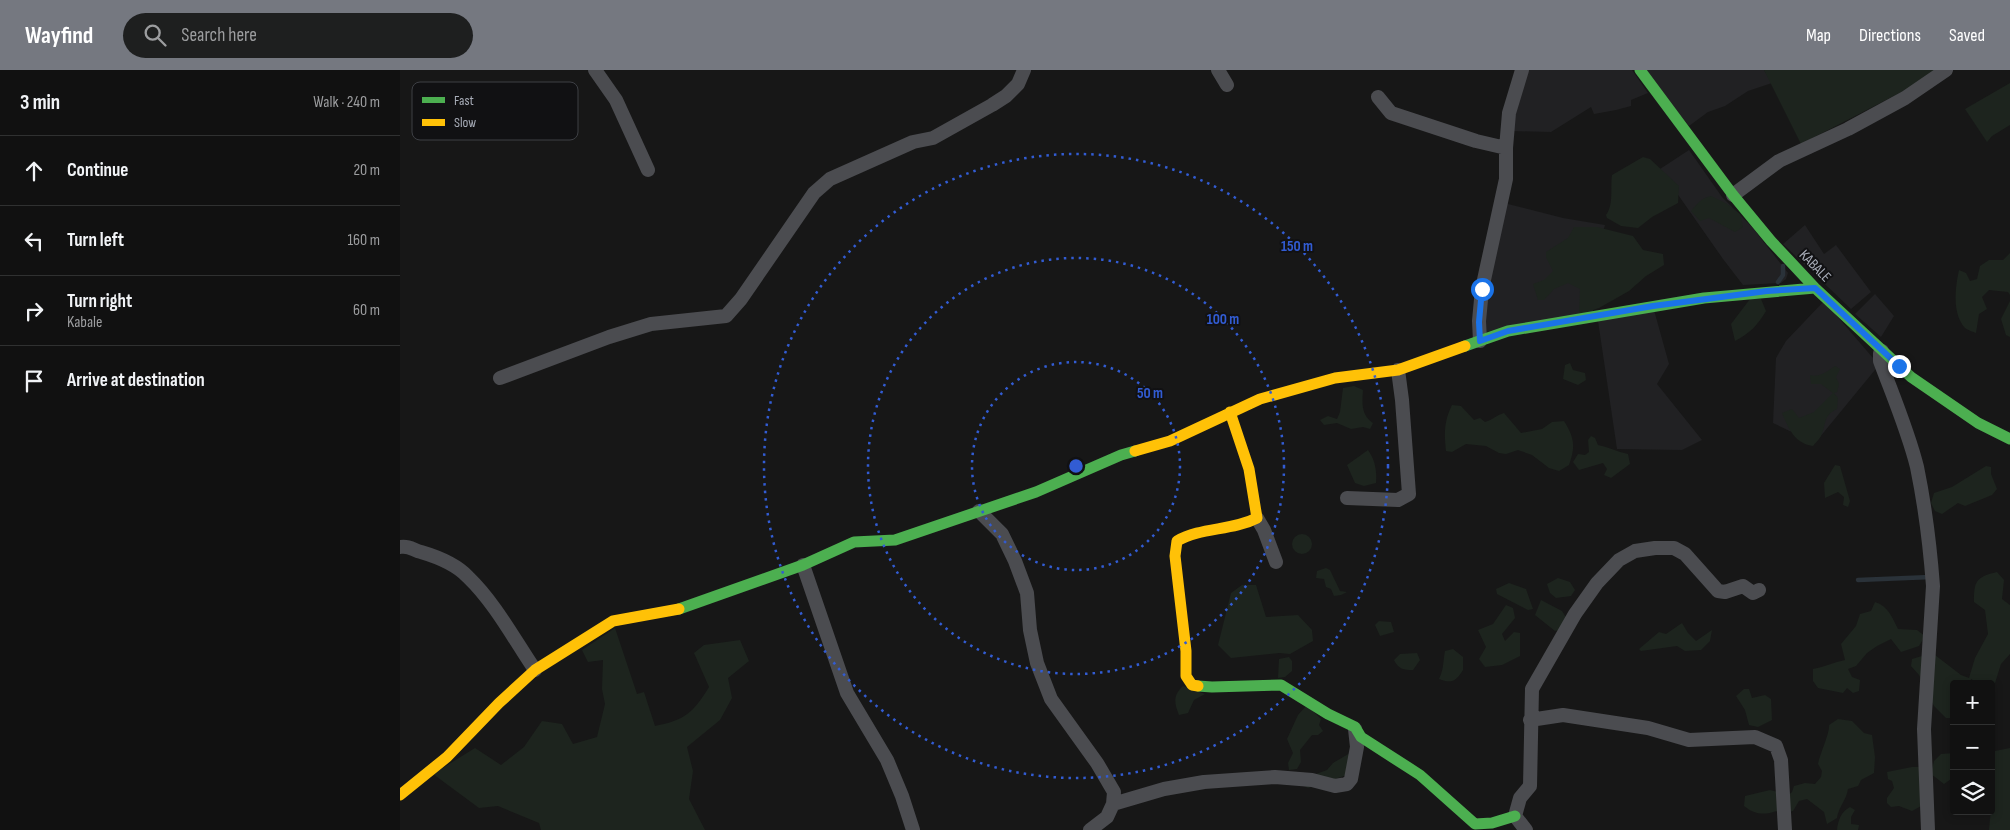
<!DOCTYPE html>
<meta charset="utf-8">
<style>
body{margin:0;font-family:"Sofia Sans Condensed",sans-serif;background:#1e1f1f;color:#f1f3f6}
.controls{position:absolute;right:15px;bottom:15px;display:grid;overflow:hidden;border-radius:5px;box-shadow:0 2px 8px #0003}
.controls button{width:45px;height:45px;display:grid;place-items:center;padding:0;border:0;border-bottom:1px solid #303131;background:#111;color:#f1f3f6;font:25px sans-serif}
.stop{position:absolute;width:15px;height:15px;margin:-11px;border:4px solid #1a73e8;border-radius:50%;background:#fff}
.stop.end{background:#1a73e8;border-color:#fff;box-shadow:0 1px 5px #0008}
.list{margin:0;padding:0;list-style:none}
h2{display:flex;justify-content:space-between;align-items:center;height:65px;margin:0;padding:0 20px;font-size:21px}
h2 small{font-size:16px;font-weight:400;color:#9c9d9f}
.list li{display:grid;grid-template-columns:32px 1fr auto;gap:15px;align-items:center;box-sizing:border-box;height:70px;padding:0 20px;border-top:1px solid #303131}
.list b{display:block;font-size:19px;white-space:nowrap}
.list p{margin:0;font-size:16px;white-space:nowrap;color:#9c9d9f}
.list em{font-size:16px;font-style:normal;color:#9c9d9f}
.icon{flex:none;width:28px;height:28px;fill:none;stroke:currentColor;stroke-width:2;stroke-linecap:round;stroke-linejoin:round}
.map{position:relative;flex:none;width:1610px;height:760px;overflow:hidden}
header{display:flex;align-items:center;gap:30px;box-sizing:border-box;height:70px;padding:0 25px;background:#757880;color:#fff}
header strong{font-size:24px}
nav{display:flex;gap:28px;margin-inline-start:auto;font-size:18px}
.search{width:350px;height:45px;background:#1e1f1f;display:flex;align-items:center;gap:12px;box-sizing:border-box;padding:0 18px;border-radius:28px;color:#9c9d9f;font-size:19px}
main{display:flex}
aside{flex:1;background:#111}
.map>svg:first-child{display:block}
.built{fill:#212123}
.green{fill:#1d241e}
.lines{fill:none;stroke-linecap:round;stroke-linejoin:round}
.stream{stroke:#2a3239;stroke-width:4.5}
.street{stroke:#4b4c50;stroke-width:14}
.fast{stroke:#4caf50;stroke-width:11}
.slow{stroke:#ffc107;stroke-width:11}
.route{stroke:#1a73e8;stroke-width:6}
.ring{fill:none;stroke:#325cd3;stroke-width:2.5;stroke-dasharray:2.5 5}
.labels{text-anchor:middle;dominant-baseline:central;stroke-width:4;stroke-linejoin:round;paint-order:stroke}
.street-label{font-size:15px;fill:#a8adb8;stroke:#111113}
.key{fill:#111113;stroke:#3e4045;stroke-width:1}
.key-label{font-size:14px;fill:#a8adb8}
.centre{fill:#325cd3;stroke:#111113;stroke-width:2.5}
.ring-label{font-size:15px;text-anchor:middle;font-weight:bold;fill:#325cd3;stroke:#111113;stroke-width:4;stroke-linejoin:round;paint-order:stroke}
</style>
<header>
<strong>Wayfind</strong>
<div class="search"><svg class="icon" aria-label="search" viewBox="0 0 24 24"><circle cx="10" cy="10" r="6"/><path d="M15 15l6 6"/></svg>Search here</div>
<nav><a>Map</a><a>Directions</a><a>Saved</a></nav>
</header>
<main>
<aside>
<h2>3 min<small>Walk · 240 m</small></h2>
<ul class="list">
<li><svg class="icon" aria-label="ahead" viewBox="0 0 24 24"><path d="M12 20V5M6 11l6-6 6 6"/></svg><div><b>Continue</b></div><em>20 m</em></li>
<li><svg class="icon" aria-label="left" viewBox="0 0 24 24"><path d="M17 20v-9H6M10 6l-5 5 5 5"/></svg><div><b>Turn left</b></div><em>160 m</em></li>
<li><svg class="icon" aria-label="right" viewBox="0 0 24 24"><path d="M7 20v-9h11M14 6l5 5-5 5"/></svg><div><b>Turn right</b><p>Kabale</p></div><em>60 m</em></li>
<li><svg class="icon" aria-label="arrive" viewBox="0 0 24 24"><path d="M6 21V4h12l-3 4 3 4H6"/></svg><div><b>Arrive at destination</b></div></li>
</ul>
</aside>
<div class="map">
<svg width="1610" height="760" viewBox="0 0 1610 760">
<rect width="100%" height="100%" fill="#171717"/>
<path class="built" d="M1126 0H1232L1248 23 1231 30V36L1216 40 1194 44 1191 37 1151 62 1111 61Z
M1244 0H1364L1372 13 1348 21 1325 36 1308 42 1289 56Z
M1289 80 1322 127 1352 157 1388 203 1386 209 1381 213 1343 215 1323 189 1260 99Z
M1104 133 1163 148 1205 155 1196 186 1193 242 1086 262 1082 245Z
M1405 155 1424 184 1436 175 1471 222 1451 239 1383 174Z
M1475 224 1494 246 1481 267 1455 244Z
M1424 231 1479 295 1415 373 1373 353 1376 288 1386 271Z
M1254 240 1269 294 1257 314 1302 370 1282 380 1217 379 1198 251Z"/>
<path class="green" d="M1364 0H1534L1515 15 1401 74Z
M1610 13V55L1592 66 1587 72 1565 39Z
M1243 87 1250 89 1279 116 1278 133 1252 147 1238 158 1221 156 1207 148 1206 145C1214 134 1210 118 1212 105Z
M1311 126 1327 134 1340 144 1343 157 1335 162 1309 148 1300 151 1291 141C1297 134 1301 128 1311 126Z
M1174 157H1197L1233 166 1243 180 1263 184 1264 195 1246 206 1229 221 1199 238 1179 245 1180 219 1168 213 1154 219 1144 230H1138L1133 214 1144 210 1153 201 1146 187V182L1168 168Z
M1610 183V225L1608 222 1589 220 1582 227 1587 239 1579 244 1576 263C1573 262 1568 260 1565 258 1552 244 1555 218 1559 200L1566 203 1570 211 1577 209 1580 196 1589 190H1603Z
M1350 229H1361L1366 241C1358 255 1349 264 1335 271L1331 254Z
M1610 231V267L1606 265 1601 249Z
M1170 293 1173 300 1185 303 1186 310 1178 315 1163 309 1165 295Z
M1435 296 1440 299 1436 307 1439 314 1437 322 1434 323 1438 328 1437 339C1422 346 1427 354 1421 366 1419 370 1415 373 1413 376 1394 373 1389 359 1382 343L1392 339 1399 348 1414 342 1433 323 1421 314H1411L1410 305C1419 308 1428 301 1435 296Z
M954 316 963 320C962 333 961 345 973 353L970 359 963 357 951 359 937 353 924 355 920 350 928 346 937 349 940 342 943 318Z
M1052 335 1061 336 1074 350 1080 348 1085 352C1093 350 1096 345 1104 343L1121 363 1142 359 1152 352 1164 351C1174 367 1176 376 1169 395L1159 401 1149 398 1132 385 1118 380 1106 384 1099 383 1086 376 1066 374 1052 382 1046 381C1044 364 1044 351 1052 335Z
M1191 366 1195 368 1198 375C1209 377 1217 382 1228 384L1230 394 1211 408 1204 405 1207 399 1203 393 1179 400 1173 392 1178 384 1185 385 1189 382 1188 370Z
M968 380C975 390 977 400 976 413L964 416 955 413 947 395Z
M1435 395 1440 396 1450 431 1448 437 1443 435 1444 427 1438 422 1425 428 1424 413Z
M1586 396 1591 397V404L1597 419 1592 425 1565 436 1558 433 1542 444 1535 441 1531 433 1534 423 1552 417Z
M892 474a10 10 0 1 1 20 0a10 10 0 1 1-20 0Z
M926 498 930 500 940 521 947 522 941 525 934 526 931 519 926 517 924 509 916 508 917 501Z
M1597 502 1604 510 1602 529 1610 535V584L1601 594 1595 613 1580 614 1571 609 1570 614H1554V648H1546L1534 636 1519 605 1511 596 1512 589 1522 586 1535 585 1561 605 1569 608 1575 588 1588 564 1585 540 1574 532C1574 511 1576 507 1597 502Z
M1158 508 1170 512 1175 520 1171 526 1156 528 1150 523 1147 514Z
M1109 513 1126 519 1133 539 1128 540 1097 524 1096 519Z
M842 515H856L866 547 898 545 912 560 913 571 890 584 879 583 831 588 818 575 831 523Z
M1141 530 1162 541 1167 549 1163 559 1155 561 1135 545Z
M1475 532C1488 536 1492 547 1498 559L1517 560 1525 566 1519 576 1501 582 1491 569 1477 576 1467 583 1456 596 1448 599 1452 607 1460 610 1459 621 1453 623 1447 618 1443 623 1418 618 1413 611V599C1425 597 1434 592 1445 590L1441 574 1456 556 1460 544 1471 541Z
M1106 535 1113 538 1115 548 1102 564 1105 571 1114 562 1120 563V586L1102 595 1085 597 1079 589 1086 577 1078 560 1093 554Z
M979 551 991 552 994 562 980 566 975 555Z
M1282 553 1288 563 1296 571 1312 560 1310 571 1301 580 1285 581 1277 576 1241 581 1239 579 1259 562 1266 564Z
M215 558 237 624 244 622 255 656C285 650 293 643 309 617L294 583 304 575 340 570 349 591 328 608 332 628 320 650 287 677 293 701 289 729 305 760H141L139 753 98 736 79 738 33 704 75 678 101 695 124 677 142 651 162 654 173 674 197 667 205 634 202 619 203 590 188 592 182 580Z
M1053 579 1063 587V600C1056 611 1052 614 1039 609 1044 599 1043 591 1045 581Z
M1017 583 1020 590 1013 600C1004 600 998 599 994 590L1000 584Z
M889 587 892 591V601L885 607 878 608 879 589Z
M783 616 805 624 794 630 788 643 779 645C774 633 773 625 783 616Z
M1344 619H1349L1352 628 1365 625 1371 629 1372 650 1358 657 1349 655 1345 640 1336 626Z
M907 635 921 649 919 655 923 661 918 665H912L900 680 901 692 897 699 889 700 888 693 893 683 887 669 898 645Z
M1438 649 1452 651 1464 663 1472 665 1475 687 1474 703 1461 710 1458 716 1448 719C1446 731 1439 736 1437 748L1427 754 1424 742 1407 729 1399 731 1393 741 1388 742 1385 728 1392 722 1394 716 1405 713 1415 714 1421 707 1422 701 1418 694C1420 683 1430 663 1429 655Z
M1610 678V760H1589L1592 728 1591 694 1595 681Z
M950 683 956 702 908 718 904 716 905 708 927 700 933 693Z
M1554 683V707L1544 714 1531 704 1534 691 1541 684Z
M1512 697H1519L1523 735 1512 741 1499 736 1491 737 1487 733V728L1494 718 1492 711 1488 709 1487 702Z
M1370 720 1378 722 1377 741C1364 745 1355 745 1344 736L1345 726Z
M1450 737 1455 740 1451 747V754L1459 755 1458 760H1437C1438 750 1441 742 1450 737Z"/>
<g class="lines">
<path class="stream" d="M1378 212 1383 205V196
M1458 510 1531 507"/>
<path class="street" d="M195 0 216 30 248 100
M818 0 827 15
M978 27 991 43 1076 71 1106 78
M1333 125 1379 91 1448 59 1505 28 1546 0
M1080 271 1079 251 1082 219 1106 109V78L1109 43 1122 0
M1482 281 1480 283V291C1493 326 1508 361 1517 397 1525 436 1530 476 1533 516L1524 659 1528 760
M100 308 209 267 251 254 326 246 341 229 414 123 430 109 513 72 533 68 592 35 606 26 618 14 624 0
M947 428 998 430 1009 424 1002 330 998 300
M579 441 602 464 615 491 627 523 630 560 637 593 651 629 697 693 714 722 713 734 707 747 690 760
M857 448 864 460 876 492
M0 477C9 475 13 480 21 482 38 487 56 494 68 507 95 533 114 569 135 600
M403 495 447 623 487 690 502 726 513 760
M1130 650 1163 645 1248 658 1289 670 1355 667 1376 676 1381 690 1385 760
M713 734 764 719 804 712 875 707 912 710 935 716 947 714 951 709 957 677 955 659
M1126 760 1115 746 1120 728 1130 716 1132 619 1175 544 1197 513 1219 490 1235 481 1255 478H1274L1285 484 1318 521 1325 522 1343 516 1353 523 1359 520"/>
<path class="fast" d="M1240 0 1333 125 1371 171 1415 218 1511 307 1578 353 1610 369
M1065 276 1108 261 1304 228 1415 218
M279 539 403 495 454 472 495 470 636 422 721 385 735 381
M798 616 812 617 881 615 928 644 955 657 961 667 1020 705 1075 754 1092 753 1115 746"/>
<path class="slow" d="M735 381 770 371 860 329 935 308 998 300 1065 276
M798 616 792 615 786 606V581L775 486 777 471C801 457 832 461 857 448L849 399 830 342
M0 725 47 687 99 633 135 600 213 551 279 539"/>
</g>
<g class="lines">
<path class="route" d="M1082 219 1079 252 1080 271 1108 261 1253 236 1367 221 1415 218 1499 296"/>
</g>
<g class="ring">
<circle cx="676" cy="396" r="104"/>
<circle cx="676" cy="396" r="208"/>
<circle cx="676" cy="396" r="312"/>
</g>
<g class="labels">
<g class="street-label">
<text transform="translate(1415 196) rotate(46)">KABALE</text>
</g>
</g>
<rect x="12" y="12" width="166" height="58" rx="8" class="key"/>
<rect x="22" y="27" width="23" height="6" fill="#4caf50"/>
<rect x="22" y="49" width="23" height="7" fill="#ffc107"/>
<g class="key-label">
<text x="54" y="35">Fast</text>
<text x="54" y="57">Slow</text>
</g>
<circle cx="676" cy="396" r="8" class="centre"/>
<g class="ring-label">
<text x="897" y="181">150 m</text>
<text x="823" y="254">100 m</text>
<text x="750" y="328">50 m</text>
</g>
</svg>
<div class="controls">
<button>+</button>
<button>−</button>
<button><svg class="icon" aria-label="layers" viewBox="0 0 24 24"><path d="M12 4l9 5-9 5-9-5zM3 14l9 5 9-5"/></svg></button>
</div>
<div class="stop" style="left:1082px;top:219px"></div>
<div class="stop end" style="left:1499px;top:296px"></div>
</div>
</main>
